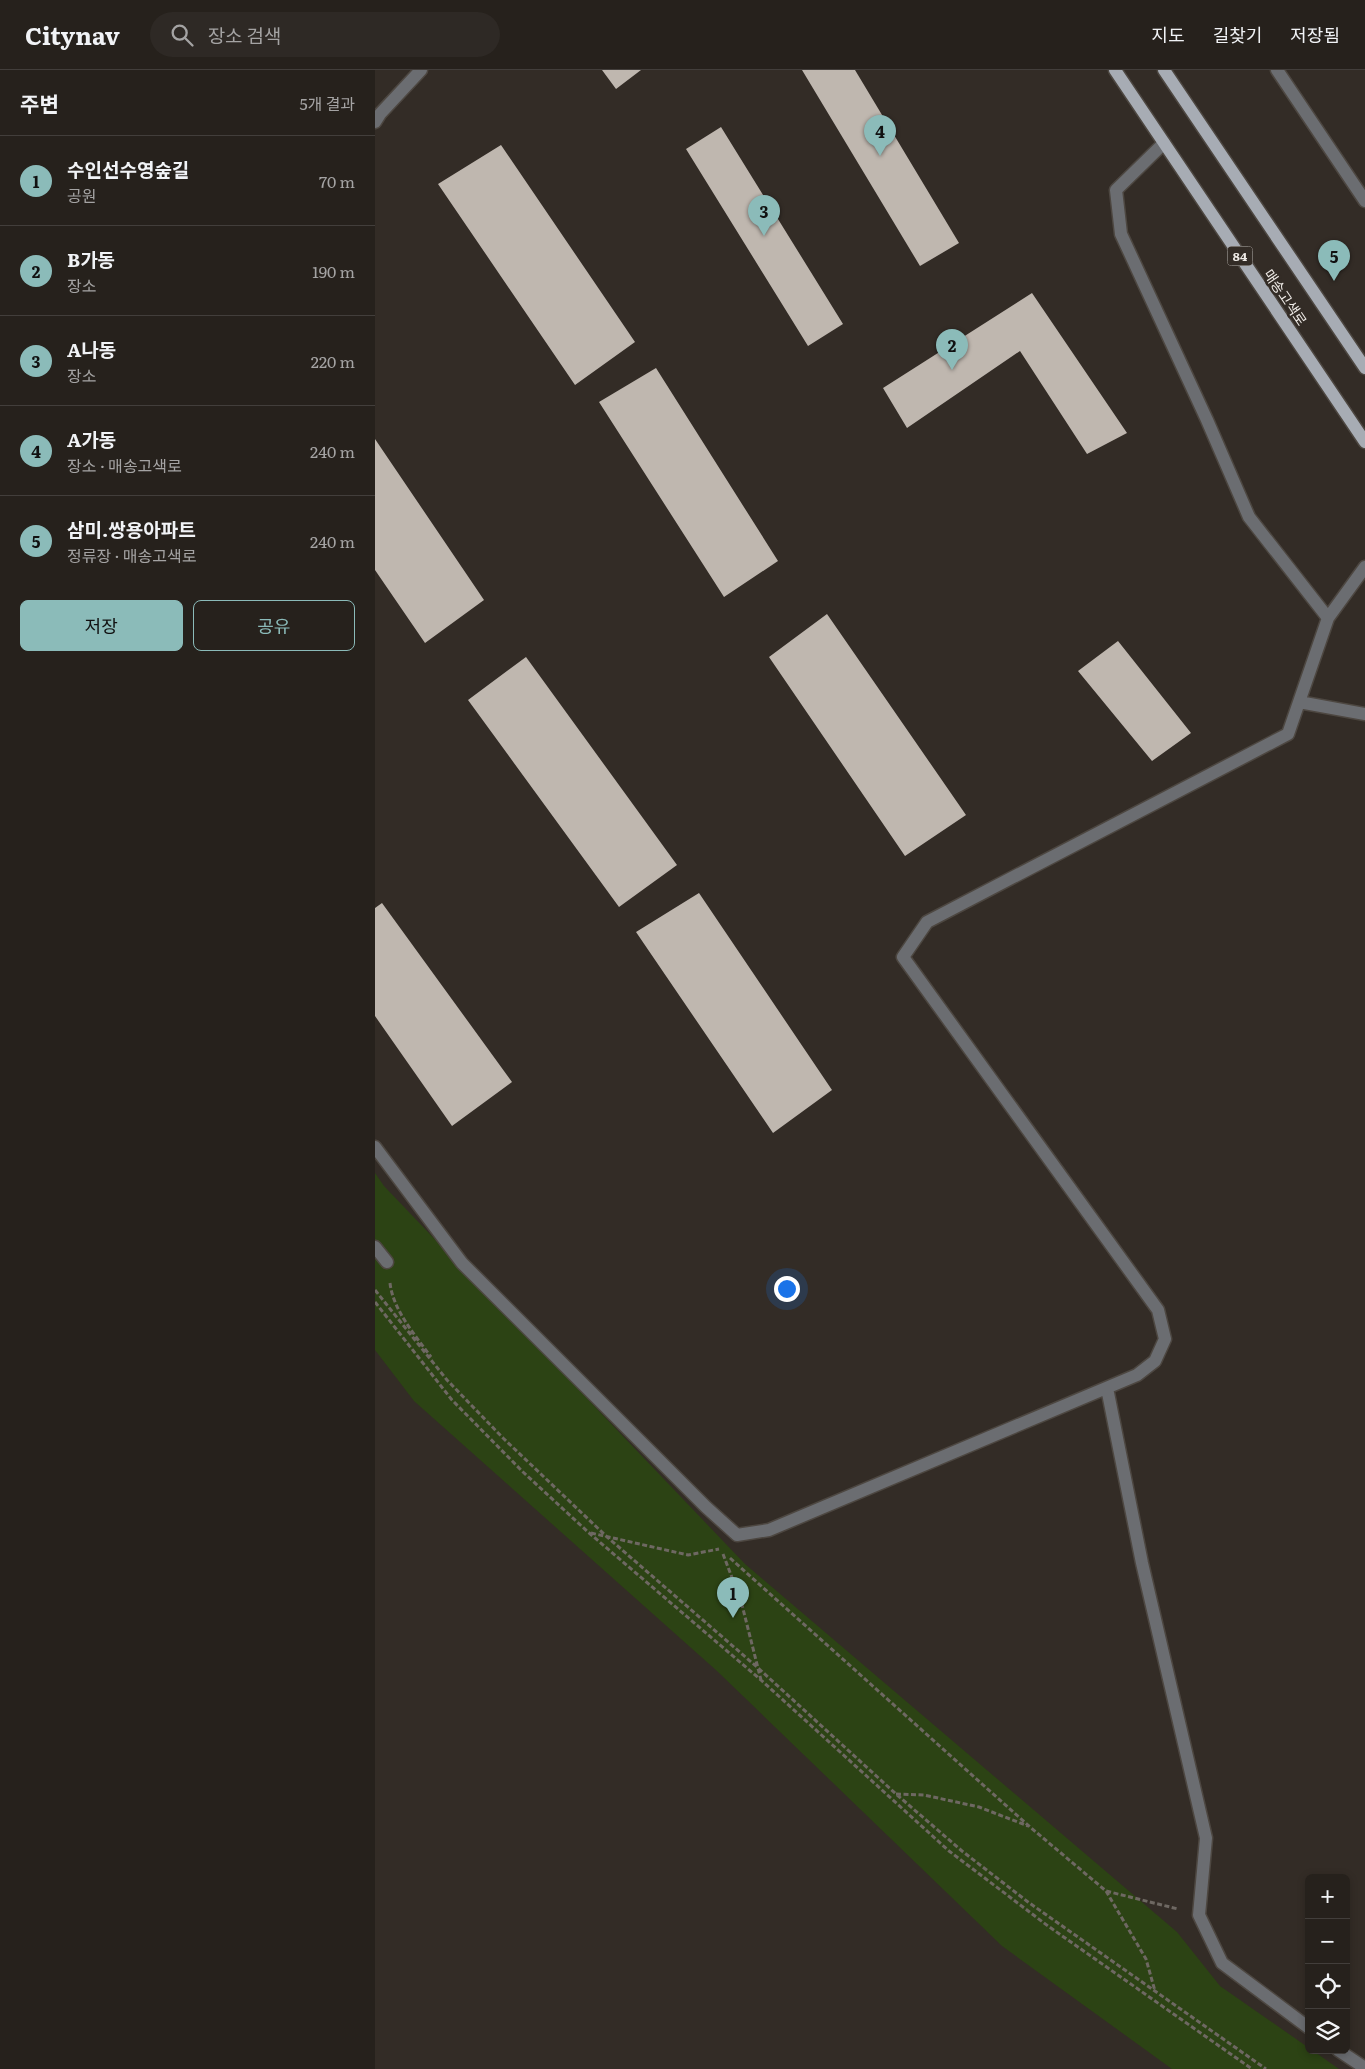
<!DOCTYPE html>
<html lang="ko">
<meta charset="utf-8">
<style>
body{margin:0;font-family:Literata,"Noto Sans KR",serif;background:#2e2925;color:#f1f3f6}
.controls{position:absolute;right:15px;bottom:15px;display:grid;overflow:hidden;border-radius:8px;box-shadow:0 2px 8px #0003}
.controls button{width:45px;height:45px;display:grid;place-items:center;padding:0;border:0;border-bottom:1px solid #423e3b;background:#26211c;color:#f1f3f6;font:25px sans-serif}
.you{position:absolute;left:411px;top:1218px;width:18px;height:18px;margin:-12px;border:4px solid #fff;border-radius:50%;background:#1a73e8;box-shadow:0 0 0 8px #1a73e833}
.badge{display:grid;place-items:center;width:32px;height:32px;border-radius:50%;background:#8bbbb9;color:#111;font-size:16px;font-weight:700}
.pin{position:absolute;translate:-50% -41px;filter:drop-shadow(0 1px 2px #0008)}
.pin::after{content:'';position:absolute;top:26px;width:18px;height:15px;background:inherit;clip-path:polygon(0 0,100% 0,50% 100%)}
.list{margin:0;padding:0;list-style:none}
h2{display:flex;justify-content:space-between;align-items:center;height:65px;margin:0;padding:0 20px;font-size:21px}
h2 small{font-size:16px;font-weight:400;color:#a4a3a3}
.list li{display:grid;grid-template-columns:32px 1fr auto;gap:15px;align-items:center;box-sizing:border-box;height:90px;padding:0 20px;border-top:1px solid #423e3b}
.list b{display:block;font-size:19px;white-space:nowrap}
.list p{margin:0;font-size:16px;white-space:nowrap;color:#a4a3a3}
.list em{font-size:16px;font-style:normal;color:#a4a3a3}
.actions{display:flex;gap:10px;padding:15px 20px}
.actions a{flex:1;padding:11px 0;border:1px solid #8bbbb9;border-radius:8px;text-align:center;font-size:18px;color:#8bbbb9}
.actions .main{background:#8bbbb9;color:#111}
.icon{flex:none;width:28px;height:28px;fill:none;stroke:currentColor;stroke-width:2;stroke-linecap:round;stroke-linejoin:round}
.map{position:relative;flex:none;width:990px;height:1999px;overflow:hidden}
header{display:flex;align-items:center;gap:30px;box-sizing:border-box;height:70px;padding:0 25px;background:#26211c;border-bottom:1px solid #423e3b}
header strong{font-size:24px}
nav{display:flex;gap:28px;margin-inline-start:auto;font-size:18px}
.search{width:350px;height:45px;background:#2e2925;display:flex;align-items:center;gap:12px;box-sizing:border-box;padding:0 18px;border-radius:28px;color:#a4a3a3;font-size:19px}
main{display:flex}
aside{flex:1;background:#26211c}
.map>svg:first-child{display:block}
.green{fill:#2c4314}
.building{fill:#bfb7af}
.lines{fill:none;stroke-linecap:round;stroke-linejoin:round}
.minor-casing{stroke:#4d4741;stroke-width:15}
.major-casing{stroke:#4d4741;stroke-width:15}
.path{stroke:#6e6862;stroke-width:3;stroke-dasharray:5 2.5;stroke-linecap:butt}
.minor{stroke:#6b6d71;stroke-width:12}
.major{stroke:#a7acb4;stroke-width:12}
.labels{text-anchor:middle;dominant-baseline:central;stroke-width:5;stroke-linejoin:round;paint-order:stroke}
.shield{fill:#332c26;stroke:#b7b2ae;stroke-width:1}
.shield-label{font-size:12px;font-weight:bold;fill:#f0ece8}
.street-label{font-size:14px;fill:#f0ece8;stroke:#332c26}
</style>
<header>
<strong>Citynav</strong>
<div class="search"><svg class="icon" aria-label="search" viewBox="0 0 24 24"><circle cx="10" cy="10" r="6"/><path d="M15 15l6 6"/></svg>장소 검색</div>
<nav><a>지도</a><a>길찾기</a><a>저장됨</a></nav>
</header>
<main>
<aside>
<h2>주변<small>5개 결과</small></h2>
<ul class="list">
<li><span class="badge">1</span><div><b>수인선수영숲길</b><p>공원</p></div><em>70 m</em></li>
<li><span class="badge">2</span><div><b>B가동</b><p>장소</p></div><em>190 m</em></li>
<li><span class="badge">3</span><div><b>A나동</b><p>장소</p></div><em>220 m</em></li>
<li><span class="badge">4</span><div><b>A가동</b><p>장소 · 매송고색로</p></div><em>240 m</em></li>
<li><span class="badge">5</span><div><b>삼미.쌍용아파트</b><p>정류장 · 매송고색로</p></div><em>240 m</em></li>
</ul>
<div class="actions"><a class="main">저장</a><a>공유</a></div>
</aside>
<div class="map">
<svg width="990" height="1999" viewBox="0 0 990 1999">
<rect width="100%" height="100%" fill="#332c26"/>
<path class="green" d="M0 1103 9 1116 370 1494 802 1862 845 1916 934 1978V1980H937L964 1999H797L627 1876 342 1601 39 1331 0 1280Z"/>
<path class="building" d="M227 0H266L241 19Z
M427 0H480L584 173 545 196Z
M346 57 468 254 433 276 311 79Z
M126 75 260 272 200 315 63 114Z
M657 223 752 363 712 384 645 281 532 358 508 318Z
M281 298 403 491 349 527 224 332Z
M0 369 109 530 50 573 0 500Z
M452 544 591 745 530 786 394 587Z
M743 571 816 663 777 691 703 601Z
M151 587 302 795 244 837 93 630Z
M324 823 457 1020 398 1063 261 862Z
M7 833 137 1012 77 1056 0 946V838Z"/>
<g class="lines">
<g class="minor-casing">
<path id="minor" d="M902 0 990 131
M0 52 5 44 46 0
M789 73 741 120 746 164 832 350 874 447 953 548
M924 632 990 644
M0 1077 87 1193 331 1437 362 1465 394 1460 762 1305 780 1291 790 1269 783 1240 528 887 552 852 913 664 953 548 990 497
M0 1177 12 1192
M732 1318 767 1493 831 1768 824 1845 847 1893 934 1958
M963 1980 990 1998"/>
</g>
<g class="major-casing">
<path id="major" d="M740 0 990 372
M789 0 990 298"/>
</g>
<path class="path" d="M15 1213C18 1240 40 1265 56 1287
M0 1220 72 1310 128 1368 231 1466 382 1597 521 1724 587 1781 653 1832 891 1999
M0 1232 77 1330 148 1402 213 1462 386 1610 574 1781 673 1856 877 1999
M216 1463 313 1485 344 1479
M348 1484 366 1531 386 1610
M355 1488 655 1757 731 1821 803 1839
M521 1724 549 1725 604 1737 653 1756
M731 1821 771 1889 780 1921"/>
<use href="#minor" class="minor"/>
<use href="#major" class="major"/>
</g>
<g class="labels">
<rect class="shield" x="852.5" y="176.5" width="25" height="19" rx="4"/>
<g class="shield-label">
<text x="865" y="186">84</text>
</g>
<g class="street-label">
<text transform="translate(911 227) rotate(56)">매송고색로</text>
</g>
</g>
</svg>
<div class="controls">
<button>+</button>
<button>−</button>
<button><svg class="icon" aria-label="locate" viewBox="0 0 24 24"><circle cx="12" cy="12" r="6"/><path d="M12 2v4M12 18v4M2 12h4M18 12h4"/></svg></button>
<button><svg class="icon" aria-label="layers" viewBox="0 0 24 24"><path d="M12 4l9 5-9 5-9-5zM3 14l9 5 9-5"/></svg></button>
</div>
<div class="you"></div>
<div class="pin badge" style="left:358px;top:1548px">1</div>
<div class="pin badge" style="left:577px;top:300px">2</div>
<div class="pin badge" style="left:389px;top:166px">3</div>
<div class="pin badge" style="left:505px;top:86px">4</div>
<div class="pin badge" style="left:959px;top:211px">5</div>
</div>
</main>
